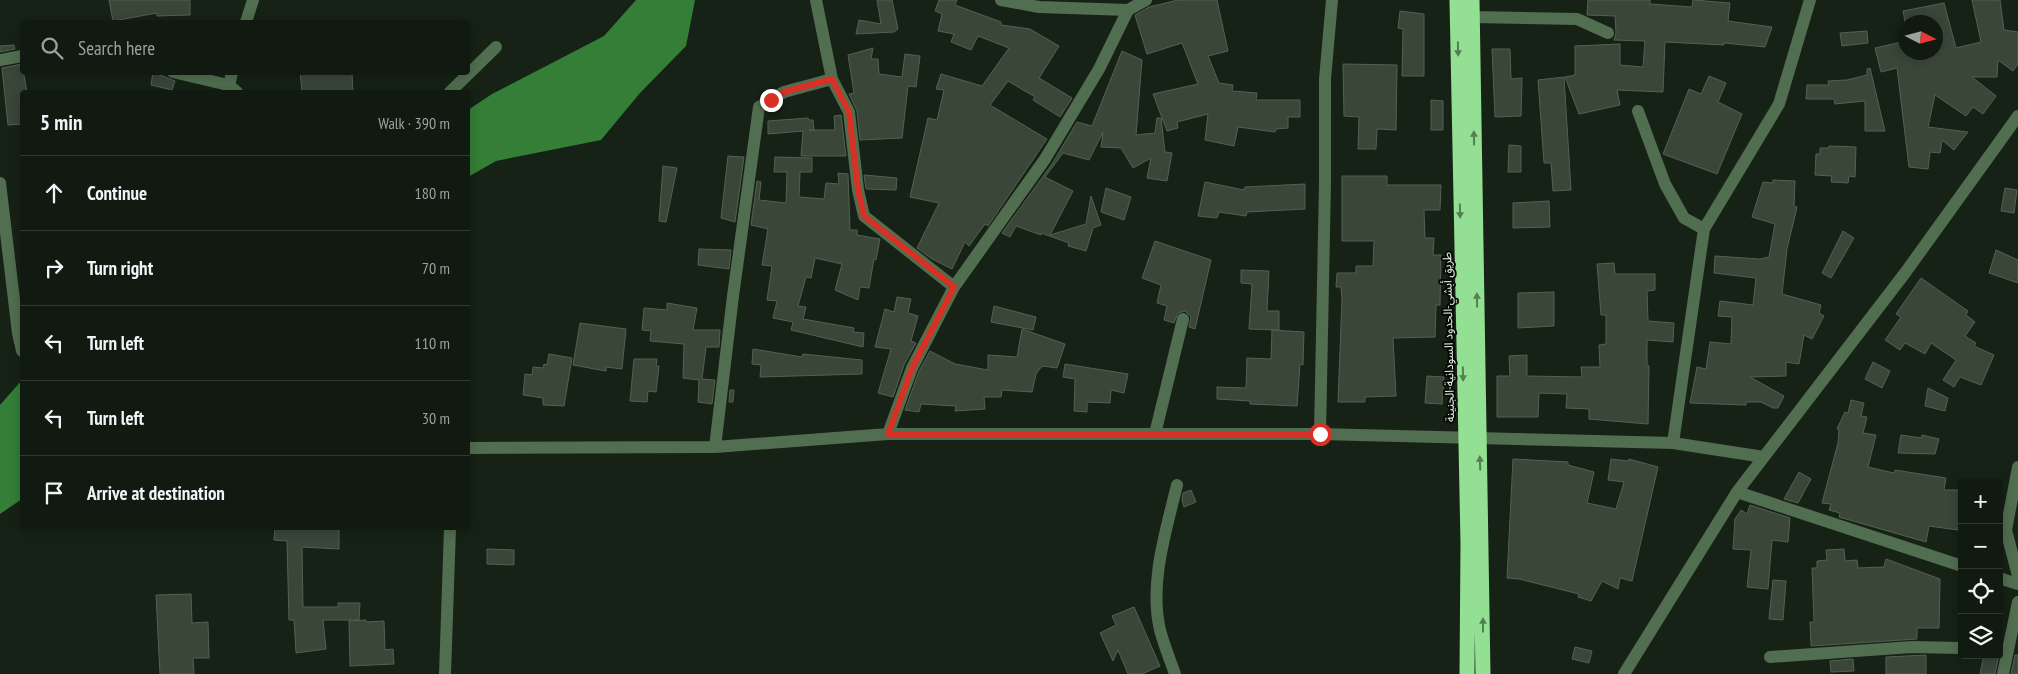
<!DOCTYPE html>
<meta charset="utf-8">
<style>
body{margin:0;font-family:"PT Sans Narrow","Noto Sans Arabic",sans-serif;background:#192319;color:#f1f3f6}
.controls{position:absolute;right:15px;bottom:15px;display:grid;overflow:hidden;border-radius:5px;box-shadow:0 2px 12px #0003}
.controls button{width:45px;height:45px;display:grid;place-items:center;padding:0;border:0;border-bottom:1px solid #303830;background:#101a10;color:#f1f3f6;font:25px sans-serif}
.compass{position:absolute;left:1898px;top:15px;width:45px;height:45px;border-radius:50%;background:#101a10;box-shadow:0 2px 12px #0003;rotate:96deg}
.stop{position:absolute;width:15px;height:15px;margin:-11px;border:4px solid #d93025;border-radius:50%;background:#fff}
.stop.end{background:#d93025;border-color:#fff;box-shadow:0 1px 5px #0008}
.list{margin:0;padding:0;list-style:none}
h2{display:flex;justify-content:space-between;align-items:center;height:65px;margin:0;padding:0 20px;font-size:21px}
h2 small{font-size:16px;font-weight:400;color:#9ca19f}
.list li{display:grid;grid-template-columns:32px 1fr auto;gap:15px;align-items:center;box-sizing:border-box;height:75px;padding:0 20px;border-top:1px solid #303830}
.list b{display:block;font-size:19px;white-space:nowrap}
.list em{font-size:16px;font-style:normal;color:#9ca19f}
.icon{flex:none;width:28px;height:28px;fill:none;stroke:currentColor;stroke-width:2;stroke-linecap:round;stroke-linejoin:round}
.map{position:relative;flex:none;width:2018px;height:674px;overflow:hidden}
.search{position:absolute;background:#101a10;box-shadow:0 2px 12px #0003;left:20px;top:20px;width:450px;height:55px;display:flex;align-items:center;gap:12px;box-sizing:border-box;padding:0 18px;border-radius:5px;color:#9ca19f;font-size:19px}
.panel{position:absolute;background:#101a10;box-shadow:0 2px 12px #0003;left:20px;top:90px;width:450px;height:440px;border-radius:5px}
.map>svg:first-child{display:block}
.water{fill:#347e37}
.building{fill:#394638;stroke:#536152}
.lines{fill:none;stroke-linecap:round;stroke-linejoin:round}
.minor{stroke:#516e50;stroke-width:12}
.highway{stroke:#93df93;stroke-width:15}
.oneway{fill:#547f54}
.route{stroke:#d93025;stroke-width:6}
.labels{text-anchor:middle;dominant-baseline:central;stroke-width:4;stroke-linejoin:round;paint-order:stroke}
.street-label{font-size:12px;fill:#e3ece3;stroke:#060a06}
</style>
<div class="map">
<svg width="2018" height="674" viewBox="0 0 2018 674">
<rect width="100%" height="100%" fill="#162216"/>
<path class="water" d="M636 0H695L686 46 640 93 601 140 496 161 468 177V110L492 94 604 36Z
M22 380V499L0 514V405Z"/>
<path class="building" d="M109 0H190V15L157 16V13L113 21Z
M877 0H892L898 29 894 32 856 34 859 20 881 24Z
M939 0H957L955 5 1001 22V25L1030 29 1059 46 1039 78 1072 98 1060 117 1033 100 1035 97 1008 81 990 105 1047 139 988 226 985 224 969 246 965 242 952 269 932 259 917 248 939 203 910 197 928 118 937 120 944 90 936 89 941 74 982 86 1009 48 978 36 971 50 951 42 954 34 938 31 942 14 935 11Z
M1178 0H1217L1228 51 1208 56 1219 83 1233 85 1232 91 1257 93 1256 100H1300V117H1288V128L1276 129 1275 132 1238 127 1234 146 1205 140 1208 114 1177 122 1178 128 1167 131 1153 94 1198 84 1182 43 1147 54 1135 15 1149 7Z
M1588 0H1650V4L1692 7 1693 0 1730 3 1728 21 1772 27 1765 47 1724 43V45L1665 42 1663 92 1617 90 1620 105 1579 114 1565 77 1575 75V46L1620 44V65L1643 67 1645 41 1614 40 1616 33 1615 16 1587 15Z
M1972 0H2000L2004 30 2018 32V64L2013 71 1998 60 1997 77H1972L1996 96 1983 114 1973 107 1966 116 1935 95 1928 127 1968 132 1954 150 1942 140 1940 153 1930 152 1928 169 1909 167 1897 68 1881 72 1875 48 1906 41V52H1936V22H1905L1903 11 1944 3 1956 48 1981 42Z
M1400 11 1424 14V76H1402L1403 29 1398 28Z
M1867 31 1868 43 1842 46 1840 33Z
M14 45 15 49 0 52V46Z
M873 48 871 59H878L879 74 902 77 905 54 920 56 916 87 908 86 902 138 860 140 857 111 849 94 854 93 848 55Z
M1492 49H1510L1511 79 1522 78 1521 116 1495 117Z
M1122 51 1142 60 1136 135 1155 133 1157 118H1161L1165 152 1172 153 1167 181 1147 178 1151 158 1133 168 1121 148 1101 147 1103 132 1089 160 1063 153 1045 177 1073 191 1050 235 1086 224 1091 196 1101 225 1093 228 1086 251 1068 246 1069 243 1041 233V235L1016 226 1010 237 1002 233 1052 164 1077 122 1092 126Z
M22 64 27 92H22V124L8 125 2 68Z
M1343 64 1397 65 1396 130 1377 129 1376 149H1358L1359 117 1344 116Z
M1870 68 1885 131H1865V101L1835 104 1834 99H1806L1807 85H1829L1828 81 1847 80 1867 75V69Z
M153 72 175 81 172 90 151 85Z
M300 72H352L353 92H302Z
M1709 76 1726 83 1718 102 1742 114 1717 174 1663 154 1689 89 1701 94Z
M1564 77 1571 190 1553 191 1551 163H1544L1538 80Z
M1431 100 1443 101V130H1431Z
M841 115 846 156H801L803 131 768 134V121L808 118 809 120H813L814 130H809H835L834 116Z
M1509 145 1521 146V172H1508Z
M1829 146 1856 147 1855 177 1849 176 1848 183 1831 182 1832 176 1815 175 1816 154H1820V148H1829Z
M728 156 744 157 735 222 721 218Z
M775 157 812 158V172H800L799 197 824 199 826 183 839 184 838 173 848 174 850 230H857V235L880 239 876 260 874 259 869 288 860 287 858 300 835 290 842 264 815 258 811 278 806 277 798 306 806 307 803 319 854 328 853 332 864 333 863 347 791 330 793 322 773 318 777 301 767 300 772 266 762 265 768 229 751 225 757 181 761 182 759 200 786 203 787 172H774Z
M663 166 677 168 666 222 659 221Z
M864 175 897 178 896 190 866 189Z
M1342 176H1387V185H1441L1440 210H1424L1425 238H1434L1433 255H1441L1440 305H1436L1435 337 1393 338 1396 396 1365 397V402H1338L1342 299 1341 287H1336L1337 273H1356V266H1373L1374 241H1342Z
M1773 180 1795 181 1794 206 1797 207 1787 249 1782 294 1821 305 1819 313 1824 316 1812 339 1804 335 1799 364 1786 362V376L1750 377 1784 396 1778 408H1773L1761 402H1746V405L1690 403 1697 367 1706 369 1710 342 1731 344 1732 317 1718 316 1720 301 1753 305 1756 278 1714 273 1715 256 1760 259 1769 257 1775 224 1752 217 1763 182 1773 183Z
M1205 182 1244 190 1245 187 1305 184V209L1247 212 1246 216 1219 212 1217 218 1198 216Z
M1106 188 1131 197 1124 220 1101 212Z
M2005 188 2017 190 2014 213 2001 211Z
M1549 201 1550 227 1513 228V203Z
M1843 231 1854 238 1831 278 1822 273Z
M1155 241 1211 260 1195 329 1189 327 1191 317 1185 311 1178 313 1174 323 1164 320 1167 306 1157 303 1161 285 1142 278Z
M699 249 731 250 729 269 698 265Z
M1996 250 2018 260V283L1989 273Z
M1614 263 1615 274H1655V290L1647 291 1648 321 1674 323 1673 342 1647 340V365L1649 366 1648 424 1589 419V409L1566 408 1567 394 1539 393 1538 417H1497V376H1510L1509 356 1527 355V376L1582 377 1581 367H1600L1599 345 1606 344V315H1601L1597 264Z
M1241 270 1269 271 1267 311H1279V330L1249 329 1252 284 1241 283Z
M1921 278 1968 311 1966 315 1975 322 1965 336 1976 343 1974 346 1994 355 1981 385 1960 377 1954 387 1943 380 1956 360 1931 343 1925 354 1905 343 1900 350 1885 340 1901 317 1896 314Z
M1554 292V326L1518 328V293Z
M897 297 911 299 908 313 918 316 911 341 916 343 904 365 893 397 878 393 891 349 875 347 885 309 894 312Z
M667 303 697 308 693 330H720L719 347H706L702 379 715 380 712 404 698 402 699 380 683 378 684 344 650 341 651 331 642 330 644 308 667 310Z
M994 306 1036 317 1033 330 991 322Z
M580 323 626 329 622 369 606 367V371L573 365Z
M1022 329 1065 344 1057 368 1042 366 1036 374 1032 392 1002 390 1001 397H984L985 409 955 411 956 406 921 404 919 412 905 410 919 371 930 351 955 364 988 370V355L1017 357Z
M1272 330 1304 332 1303 365 1300 364 1297 406 1250 404V401L1217 399V387L1246 388 1247 358 1271 359Z
M753 349 802 357 803 354 862 360V374L760 377 761 365 752 364Z
M549 354 572 358 564 406 543 405V398L523 395 525 374 532 375 533 367 543 368 544 364 547 365Z
M634 359H657L656 366H659L656 392 648 391 647 402 630 401Z
M1873 362 1890 371 1882 388 1865 379Z
M1065 364 1128 374 1124 393 1111 390 1110 403 1087 402V412L1074 411 1075 379 1063 377Z
M1427 376 1444 377 1442 404 1425 403Z
M1928 388 1948 398 1945 411 1925 406Z
M730 390H734L733 402H729Z
M1851 400 1864 403 1861 416 1867 417 1863 433 1876 435 1868 467 1894 473 1895 470 1946 478 1944 490H1962L1958 530 1929 526 1926 542 1839 517 1840 513 1829 510 1831 504 1822 503 1838 443 1839 430 1837 429 1845 412 1848 413Z
M1901 435 1922 438V435L1939 439 1935 454 1898 453Z
M1513 459 1568 462V465L1594 472 1587 503 1616 509 1624 482 1608 480 1611 459 1628 461 1629 459 1658 467 1632 581 1620 578 1618 589 1602 581 1591 601 1578 597 1579 594 1519 579 1507 578Z
M1799 472 1811 479 1798 503 1784 499Z
M1191 490 1196 502 1184 507 1182 500 1183 493Z
M1750 505 1790 518 1788 542 1772 540 1768 589 1747 587 1751 550 1733 549 1735 519 1741 510 1747 514Z
M275 528H339V549L302 547 303 607H338V603H360L359 620H323L326 649 296 653 294 620H289L287 541 274 540Z
M487 549 514 550V565L487 564Z
M1844 549 1845 561 1857 560 1858 568 1884 567 1886 559 1940 579 1939 628H1917V639L1811 646 1810 622H1814L1812 568H1817V561L1827 560 1826 550Z
M1773 580 1786 581 1783 620 1769 619Z
M191 594 192 623 208 622 209 658H193L194 674H160L156 595Z
M1134 607 1160 666 1142 674H1128L1118 650 1113 661 1100 633 1116 625 1112 616Z
M366 620V622L384 621 385 650 393 649 394 664 350 666 349 621Z
M1575 647 1592 651 1589 663 1572 659Z
M1926 655V674H1886V657Z
M1984 655H1999L1995 674H1980Z
M2015 655H2018V674H2011Z
M1853 659 1854 671 1831 672 1830 661Z"/>
<g class="lines">
<path class="minor" d="M816 0 832 79 849 112 858 190 864 216 954 287
M1001 0 1039 7 1128 10 1146 0
M1472 17 1577 19 1608 33
M246 22 253 0
M0 60 22 56
M173 72 228 85 237 92
M228 92 232 72
M450 92 496 47
M1638 111 1665 184 1684 218 1704 229
M0 183 18 333 22 351
M888 434 912 368 954 287 1045 159 1099 69 1128 10
M1155 434 1183 319
M1320 434 1325 183V79L1332 0
M1673 443 1704 229 1779 104 1810 0
M715 447 733 296 759 107 784 92 832 79
M468 448 715 447 888 434H1320L1673 443 1764 457
M2018 467 2006 530 2018 576
M1737 492 1962 566
M1999 578 2018 584
M1770 657 1912 647 1962 648
M445 674 450 528
M1175 674C1170 660 1164 645 1160 630 1149 583 1166 531 1177 485
M1624 674 1737 492 1905 273 2018 116
M2003 674 2018 602"/>
<path class="highway" d="M1457 0 1468 543 1467 674
M1472 0 1483 674"/>
</g>
<defs><path id="oneway-solid" d="M-6-.8H1V-3.2L6.5 0L1 3.2V.8H-6Z" transform="scale(1.25)"/></defs>
<g class="oneway">
<use href="#oneway-solid" transform="translate(1458 49) rotate(89)"/>
<use href="#oneway-solid" transform="translate(1474 138) rotate(-91)"/>
<use href="#oneway-solid" transform="translate(1460 211) rotate(89)"/>
<use href="#oneway-solid" transform="translate(1477 300) rotate(-91)"/>
<use href="#oneway-solid" transform="translate(1463 374) rotate(89)"/>
<use href="#oneway-solid" transform="translate(1480 463) rotate(-92)"/>
<use href="#oneway-solid" transform="translate(1483 625) rotate(-90)"/>
</g>
<g class="lines">
<path class="route" d="M771 100 784 92 832 79 849 112 858 190 864 216 954 287 912 368 888 434H1320"/>
</g>
<g class="labels">
<g class="street-label">
<text transform="translate(1448 337) rotate(-91)">طريق أبشي-الحدود السودانية-الجنينة</text>
</g>
</g>
</svg>
<div class="controls">
<button>+</button>
<button>−</button>
<button><svg class="icon" aria-label="locate" viewBox="0 0 24 24"><circle cx="12" cy="12" r="6"/><path d="M12 2v4M12 18v4M2 12h4M18 12h4"/></svg></button>
<button><svg class="icon" aria-label="layers" viewBox="0 0 24 24"><path d="M12 4l9 5-9 5-9-5zM3 14l9 5 9-5"/></svg></button>
</div>
<svg class="compass" viewBox="-18 -18 36 36"><path d="M0-13l5 13h-10z" fill="#e53935"/><path d="M0 13l5-13h-10z" fill="#9ca19f"/></svg>
<div class="stop" style="left:1320px;top:434px"></div>
<div class="stop end" style="left:771px;top:100px"></div>
<div class="search"><svg class="icon" aria-label="search" viewBox="0 0 24 24"><circle cx="10" cy="10" r="6"/><path d="M15 15l6 6"/></svg>Search here</div>
<section class="panel">
<h2>5 min<small>Walk · 390 m</small></h2>
<ul class="list">
<li><svg class="icon" aria-label="ahead" viewBox="0 0 24 24"><path d="M12 20V5M6 11l6-6 6 6"/></svg><div><b>Continue</b></div><em>180 m</em></li>
<li><svg class="icon" aria-label="right" viewBox="0 0 24 24"><path d="M7 20v-9h11M14 6l5 5-5 5"/></svg><div><b>Turn right</b></div><em>70 m</em></li>
<li><svg class="icon" aria-label="left" viewBox="0 0 24 24"><path d="M17 20v-9H6M10 6l-5 5 5 5"/></svg><div><b>Turn left</b></div><em>110 m</em></li>
<li><svg class="icon" aria-label="left" viewBox="0 0 24 24"><path d="M17 20v-9H6M10 6l-5 5 5 5"/></svg><div><b>Turn left</b></div><em>30 m</em></li>
<li><svg class="icon" aria-label="arrive" viewBox="0 0 24 24"><path d="M6 21V4h12l-3 4 3 4H6"/></svg><div><b>Arrive at destination</b></div></li>
</ul>
</section>
</div>
